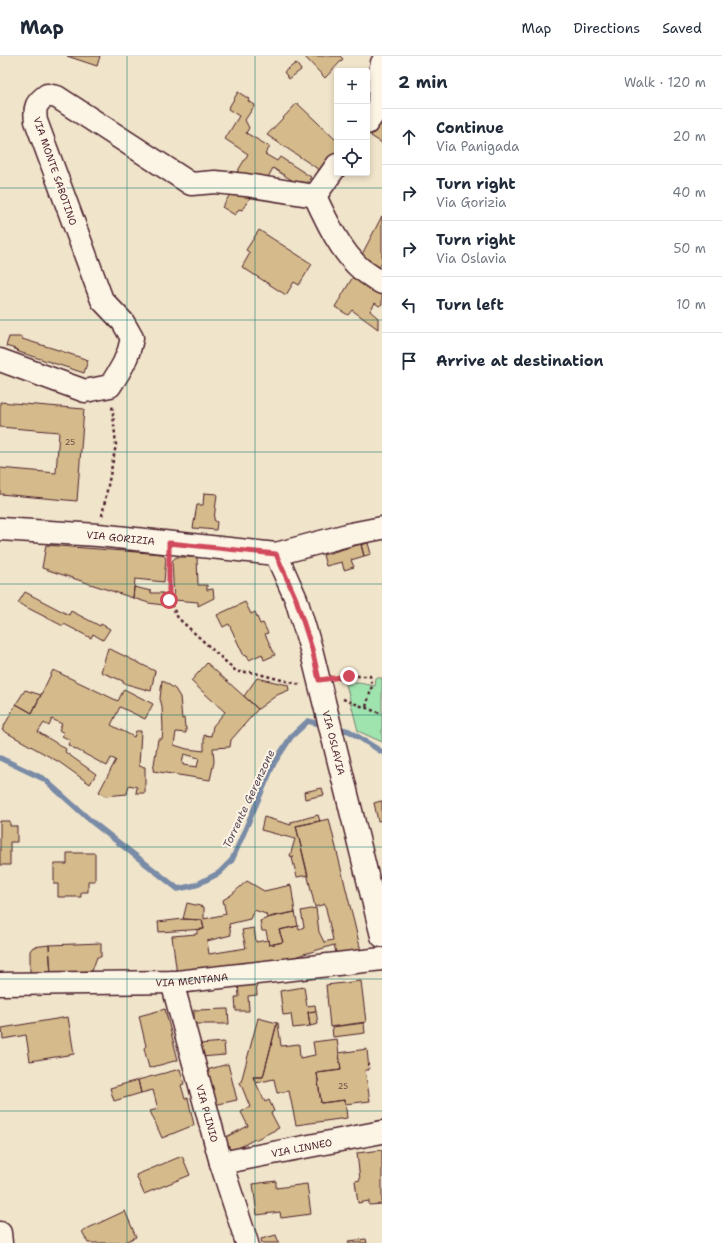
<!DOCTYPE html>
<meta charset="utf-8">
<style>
body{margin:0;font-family:"Shantell Sans",sans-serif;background:#f6f6f7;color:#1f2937}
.controls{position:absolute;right:12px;top:12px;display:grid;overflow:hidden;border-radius:4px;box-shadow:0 2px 6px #0003}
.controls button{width:36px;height:36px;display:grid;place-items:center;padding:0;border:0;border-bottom:1px solid #e0e1e3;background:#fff;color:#1f2937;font:20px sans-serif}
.stop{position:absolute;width:12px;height:12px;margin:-9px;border:3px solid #d1495b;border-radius:50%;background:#fff}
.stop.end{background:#d1495b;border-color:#fff;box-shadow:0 1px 4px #0008}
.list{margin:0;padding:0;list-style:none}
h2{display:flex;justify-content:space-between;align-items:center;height:52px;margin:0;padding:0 16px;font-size:17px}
h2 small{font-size:13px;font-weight:400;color:#747a83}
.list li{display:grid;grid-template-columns:26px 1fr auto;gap:12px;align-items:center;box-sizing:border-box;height:56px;padding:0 16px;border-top:1px solid #e0e1e3}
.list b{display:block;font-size:15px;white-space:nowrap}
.list p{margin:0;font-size:13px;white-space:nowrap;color:#747a83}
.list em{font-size:13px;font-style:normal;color:#747a83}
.icon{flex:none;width:22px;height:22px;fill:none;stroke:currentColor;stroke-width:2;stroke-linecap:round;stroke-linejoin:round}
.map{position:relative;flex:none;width:382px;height:1187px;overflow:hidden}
header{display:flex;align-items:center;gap:24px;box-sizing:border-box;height:56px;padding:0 20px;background:#fff;border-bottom:1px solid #e0e1e3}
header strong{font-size:19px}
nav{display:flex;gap:22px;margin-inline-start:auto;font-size:14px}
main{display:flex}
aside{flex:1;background:#fff}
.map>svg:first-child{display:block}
.green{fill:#9fe3af;stroke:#74816d}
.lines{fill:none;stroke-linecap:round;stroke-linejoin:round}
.stream{stroke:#798ba6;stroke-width:5.5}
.building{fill:#d5bb8b;stroke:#4a1f2b;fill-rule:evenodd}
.minor-casing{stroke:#4a1f2b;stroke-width:25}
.path{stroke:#4a1f2b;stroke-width:2.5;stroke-dasharray:3 3;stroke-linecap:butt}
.minor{stroke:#fcf5e5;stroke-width:22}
.route{stroke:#d1495b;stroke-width:5}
.grid{fill:none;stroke:#0f766e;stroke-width:1;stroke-opacity:0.55}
.labels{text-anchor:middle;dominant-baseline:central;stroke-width:4;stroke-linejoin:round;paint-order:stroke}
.number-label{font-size:8px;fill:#6d4643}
.street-label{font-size:10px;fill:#4a1f2b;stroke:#fcf5e5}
.water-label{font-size:11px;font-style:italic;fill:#5e4c5e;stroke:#fcf5e5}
</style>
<header>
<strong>Map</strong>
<nav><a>Map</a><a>Directions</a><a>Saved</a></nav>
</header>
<main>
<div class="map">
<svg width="382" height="1187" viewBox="0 0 382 1187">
<rect width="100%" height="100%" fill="#f0e4ca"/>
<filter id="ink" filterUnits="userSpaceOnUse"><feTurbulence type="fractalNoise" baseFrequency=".025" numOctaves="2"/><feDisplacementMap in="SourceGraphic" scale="8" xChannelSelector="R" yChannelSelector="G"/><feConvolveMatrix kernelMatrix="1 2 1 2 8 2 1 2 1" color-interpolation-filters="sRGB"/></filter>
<g filter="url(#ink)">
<path class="green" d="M376 622H382V686L358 675 346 628 359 627 375 630Z"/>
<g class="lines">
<path class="stream" d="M337 672 349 675 382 696
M0 702 44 723 91 765 178 833 196 829 219 817 232 804 274 707 291 681 308 665 324 669"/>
</g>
<path class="building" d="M67 0H100L97 10Z
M307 0H340L343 3 325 22 305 1Z
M296 7 301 14 289 23 284 16Z
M238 36 249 43 248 45 255 49 245 64 249 72 246 77 270 91 265 98 277 105 280 101 311 121 304 132 273 112 266 125 236 118 248 98 225 83 239 60 228 53Z
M297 47 337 85V96L324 117 267 79Z
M382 62V87L371 80Z
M233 134 253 137 242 154 239 153 235 159 222 151Z
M382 160V207L374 217 358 206Z
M259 174 312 208 299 229 294 226 286 239 242 211 250 197 246 194Z
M357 214 382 234V248L379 250 375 247 370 255 378 262V273L352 254 348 259 335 251Z
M9 281H22V283L55 293 88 304 84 317 19 296 17 295 18 294 6 290Z
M0 346 84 353 77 445 0 438V412L56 417 59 376 0 371Z
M204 437 217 438 214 464 217 466 216 474 193 472 197 449H203Z
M368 487 371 498 364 500 361 489Z
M361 488 364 500 351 504 354 511 344 514 342 506 326 510 323 499Z
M46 489 162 498 166 502 164 526 135 523 133 542 42 512Z
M176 501H197L198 529H207V534L213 533 214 542 198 550V546L174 544 172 505Z
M134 531 151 535V537H163V549L149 547 133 542Z
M25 536 69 559 71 555 100 570 101 568 110 573 103 584 93 578 91 582 64 568 63 570 18 547Z
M245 546 251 558 255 556 260 568 263 567 268 577 265 578 275 599 264 604 262 598 249 604 247 599 244 600 229 568 223 571 217 559Z
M108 592 155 615 151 635 123 627V625L101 616Z
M207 607 258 653 231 684 230 691 213 692 214 706 210 724 153 715 158 683H162L163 673 162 650 160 643 162 624 175 633 180 641 182 663 184 662 185 671H186V677L176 676 174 689 187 693 204 695V679L211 680 213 670 225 656 191 625ZM184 698 199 702 197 711 183 709V707H182Z
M53 614 118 645 124 633 153 648 145 663 120 651 111 669 134 681 136 675H141L139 710 145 711V737H136L137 731 129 729 127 738 105 740 99 736 116 704 111 702 107 710 68 689 70 684 62 680 64 677 59 674 62 668 52 663 49 670 44 667 38 676 66 693 65 696 96 718 90 728 59 706 2 674 16 648 32 657Z
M257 622 288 629 289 634 277 639 258 653 244 640Z
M25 634 41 639 32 657 16 648Z
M322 732 324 739 305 743 304 736Z
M381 745H382V764L378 765 374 747Z
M318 759 320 765 296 770 308 819 297 821 292 802 294 801 290 800 295 783 261 774 264 761 291 769V766Z
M329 763 361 895 337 900 334 889 294 901 260 908 177 919 172 880 197 878V874L204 873 202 864 183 863 187 847 204 851V863L226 858 223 844 231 839 247 825 264 835 291 829 295 856 267 862 266 858 254 854 250 863 229 868 231 879 207 885 209 898 246 892 242 874 254 872 256 886 268 884 269 889 283 886 279 874 298 870 299 873 304 871 301 855 316 852 319 876 324 886 333 884 325 848 315 851 296 770Z
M0 765H10V770H17V786H10V809H0Z
M67 797H95V825H88V836H81V841H58V828H54V808H67Z
M295 856 298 870 279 874 283 886 269 889 266 875H262L260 865 273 860Z
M183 863 202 864 204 873 159 876 158 866Z
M101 887V901H97L92 915 51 917 49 889Z
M49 889 51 920H30V895L33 891Z
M256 924 257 939 248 940 249 955H236L235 941H239L238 925Z
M361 925 366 966 330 971 326 929Z
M304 931 307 950 315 949 316 955 308 956 310 970 293 972 291 958 283 959 280 935Z
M165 953 178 1004 149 1012 144 992 146 990 139 960Z
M228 953 229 968H194V954Z
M316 955 318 968 310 970 308 956Z
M68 961 74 998 30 1005 26 979 3 983 2 972Z
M258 962 277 967 263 1021H253L265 1046 269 1044 274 1055 271 1057 279 1072 255 1084V1083L229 1097 224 1082 248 1070 241 1056 250 1051 240 1026H241Z
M277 967H278L281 990 299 988 300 1002 315 999 313 986 337 983 341 1014 317 1017 321 1047 345 1044 347 1062 296 1069 289 1035 277 1037 274 1023 256 1027 253 1021H263Z
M364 967 365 977 333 981 332 971Z
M224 986 225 999 201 1001 200 988Z
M367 993 369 1014H365L370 1045 345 1048V1044L321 1047 317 1017 341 1014 339 997Z
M228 1008 237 1044 214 1049 203 1015Z
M180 1013 184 1028 181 1029 185 1043 188 1042 194 1069 162 1082 150 1055 158 1053 153 1034 141 1037 138 1024Z
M138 1024 141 1037 114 1045 110 1032Z
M382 1094V1148L369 1149V1145L358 1147 355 1125 360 1124 357 1097Z
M182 1100 190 1119 144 1138 136 1119Z
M276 1125V1132L307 1128 311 1158 281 1162 280 1156 257 1159 253 1128Z
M125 1155 136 1181 122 1187H88L82 1175Z
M276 1179 279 1187H262L261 1183Z
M366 1183 367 1187H349L348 1185Z"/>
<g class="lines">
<g class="minor-casing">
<g id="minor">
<path d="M379 50 380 16 382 7"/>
<path d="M367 67 379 50 382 48"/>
<path d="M315 140C326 164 341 196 361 213 368 218 375 223 382 227"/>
<path d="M0 304 85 335 110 330C121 313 128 303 132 282L123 266 102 244 36 65C34 51 36 47 47 39L57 41 191 128 215 126 246 129 315 140 337 109"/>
<path id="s1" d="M0 473 98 479 276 498 351 478 382 472"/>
<path id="s2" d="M276 498 296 543 311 593 382 880"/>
<path id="s3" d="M172 926 221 1107 247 1187"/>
<path id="s4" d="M0 928 177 926 382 903"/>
<path id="s5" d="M221 1107 382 1076"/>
<path d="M0 1177 1 1187"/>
</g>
</g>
<path class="path" d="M102 460 116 389 112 348
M169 507V544L178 562 237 616H251L301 629
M339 622 349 620H370L372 630 366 651
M343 643 382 658"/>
<use href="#minor" class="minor"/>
</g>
</g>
<g class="lines" filter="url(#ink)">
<path class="route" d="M169 544V487L276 498 296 543 312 593 319 624 349 620"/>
</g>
<path class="grid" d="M127 0V1187M255 0V1187M0 132H382M0 264H382M0 396H382M0 528H382M0 659H382M0 791H382M0 923H382M0 1055H382"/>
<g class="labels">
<g class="number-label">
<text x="70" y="386">25</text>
<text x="343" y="1030">25</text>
</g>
<g class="street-label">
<text transform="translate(55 115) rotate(71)">VIA MONTE SABOTINO</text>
<text stroke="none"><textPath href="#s1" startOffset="121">VIA GORIZIA</textPath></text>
<text stroke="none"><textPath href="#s2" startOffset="198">VIA OSLAVIA</textPath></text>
<text stroke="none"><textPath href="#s4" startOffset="192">VIA MENTANA</textPath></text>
<text stroke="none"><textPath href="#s3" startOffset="136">VIA PLINIO</textPath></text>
<text stroke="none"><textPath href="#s5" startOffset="82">VIA LINNEO</textPath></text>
</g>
<g class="water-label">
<text transform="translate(249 743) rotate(-65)">Torrente Gerenzone</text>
</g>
</g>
</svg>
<div class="controls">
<button>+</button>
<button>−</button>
<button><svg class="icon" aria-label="locate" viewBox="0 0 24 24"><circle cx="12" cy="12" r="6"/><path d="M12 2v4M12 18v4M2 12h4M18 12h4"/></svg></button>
</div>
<div class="stop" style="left:169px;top:544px"></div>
<div class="stop end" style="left:349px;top:620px"></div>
</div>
<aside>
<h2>2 min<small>Walk · 120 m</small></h2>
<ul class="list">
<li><svg class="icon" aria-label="ahead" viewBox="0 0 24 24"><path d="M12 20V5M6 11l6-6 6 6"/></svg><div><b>Continue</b><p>Via Panigada</p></div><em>20 m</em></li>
<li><svg class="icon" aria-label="right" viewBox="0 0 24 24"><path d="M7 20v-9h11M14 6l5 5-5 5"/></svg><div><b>Turn right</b><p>Via Gorizia</p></div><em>40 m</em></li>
<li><svg class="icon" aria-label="right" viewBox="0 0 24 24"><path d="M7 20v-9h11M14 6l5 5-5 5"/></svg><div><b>Turn right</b><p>Via Oslavia</p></div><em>50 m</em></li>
<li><svg class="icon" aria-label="left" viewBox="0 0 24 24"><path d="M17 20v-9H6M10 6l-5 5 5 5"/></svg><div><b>Turn left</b></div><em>10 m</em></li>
<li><svg class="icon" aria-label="arrive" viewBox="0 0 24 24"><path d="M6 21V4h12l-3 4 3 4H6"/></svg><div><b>Arrive at destination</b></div></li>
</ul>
</aside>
</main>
